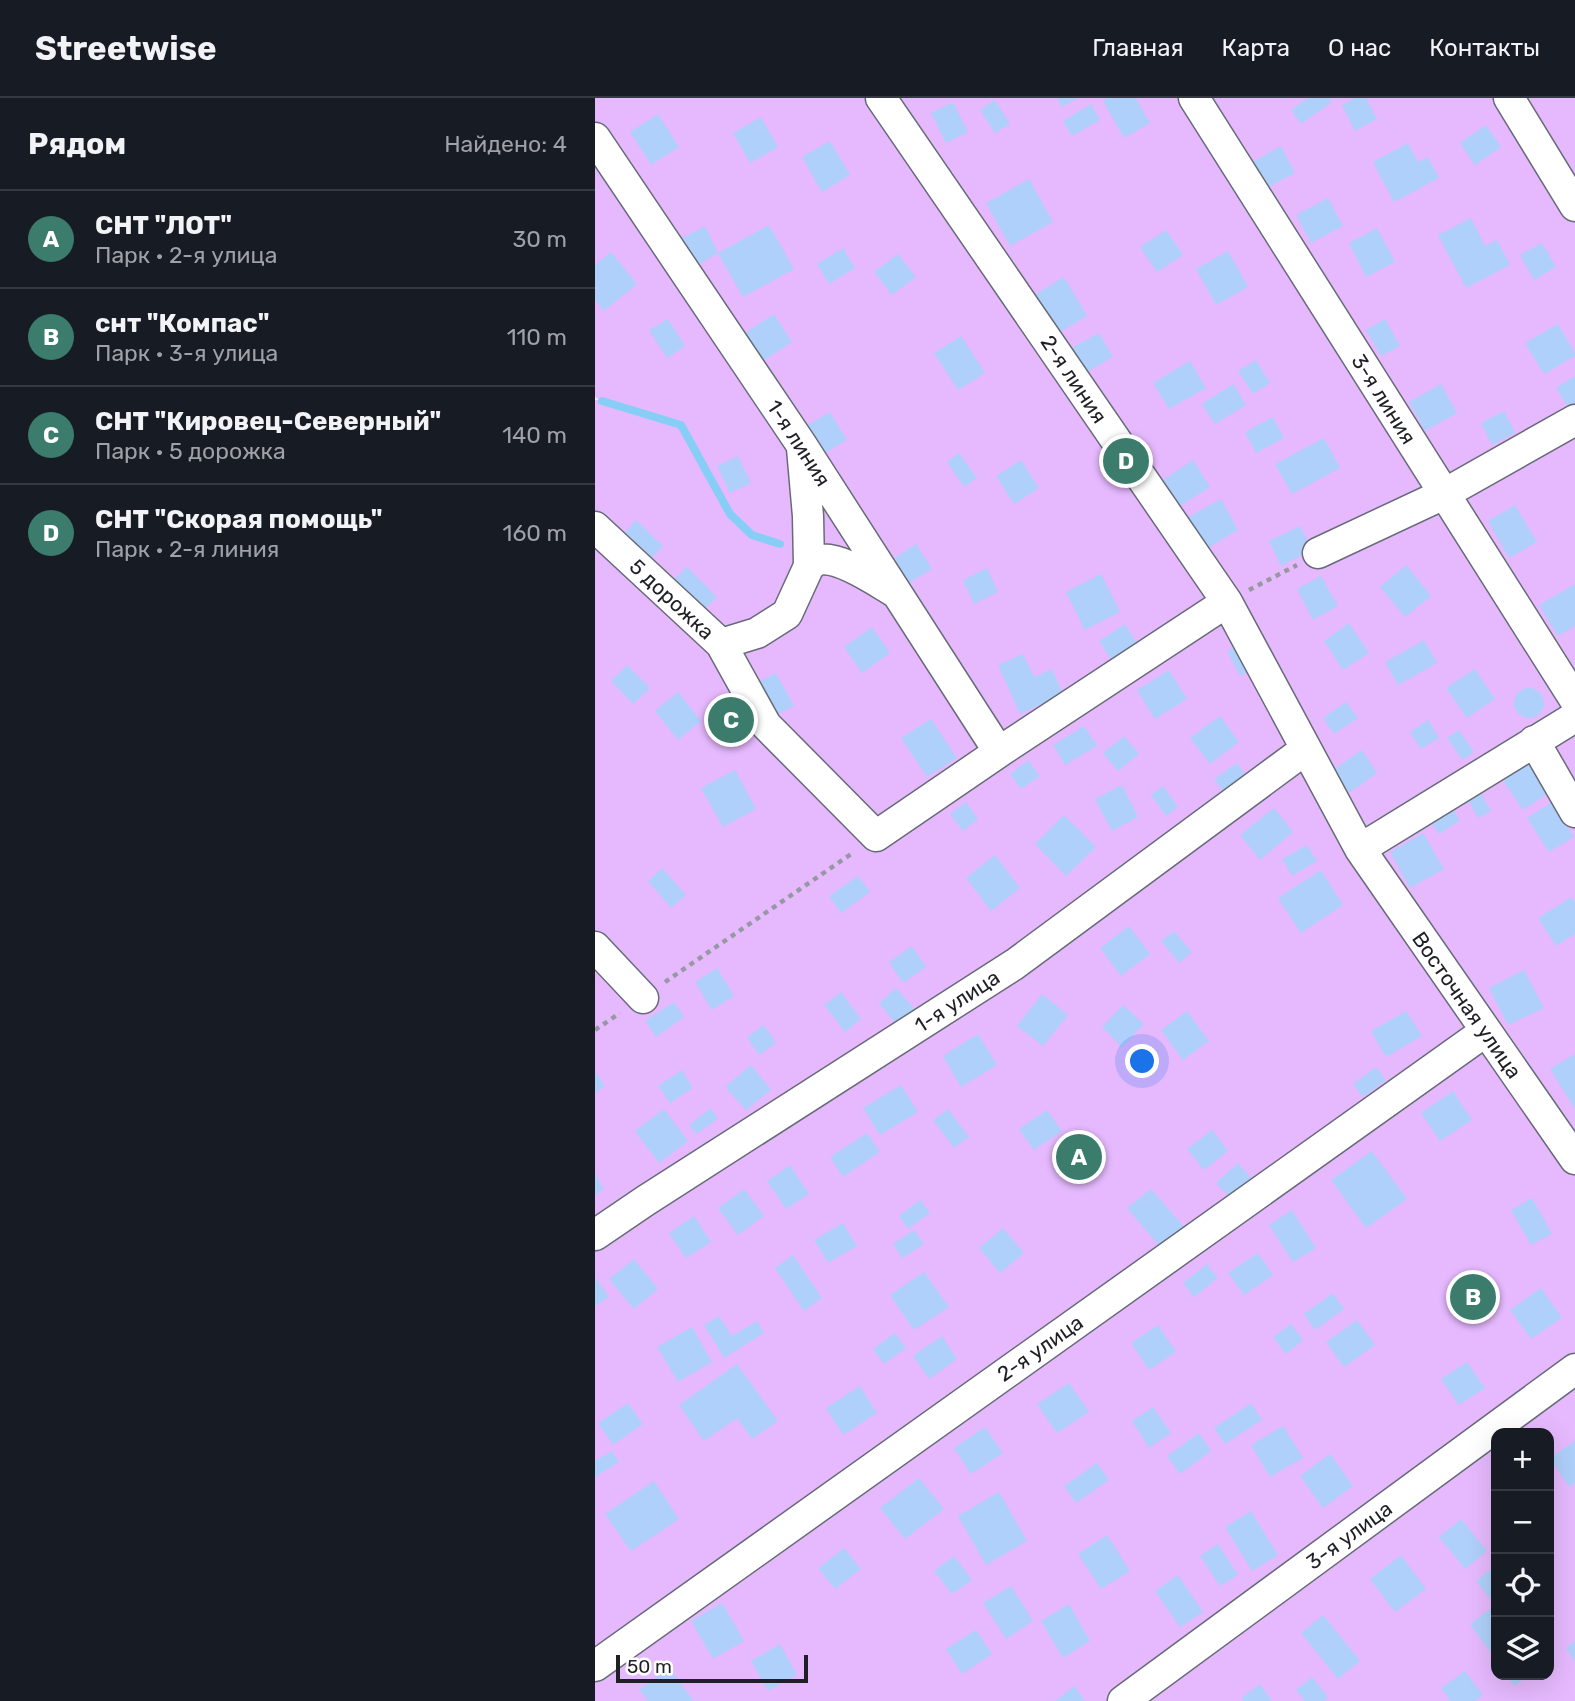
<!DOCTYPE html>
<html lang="ru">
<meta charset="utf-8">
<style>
body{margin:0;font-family:Rubik,sans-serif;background:#20242c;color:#f1f3f6}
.controls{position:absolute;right:21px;bottom:21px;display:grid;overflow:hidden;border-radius:14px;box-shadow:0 7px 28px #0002}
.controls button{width:63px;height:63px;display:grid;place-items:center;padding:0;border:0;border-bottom:2px solid #363941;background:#171b24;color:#f1f3f6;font:35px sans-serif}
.scale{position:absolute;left:21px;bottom:18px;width:192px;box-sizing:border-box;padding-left:7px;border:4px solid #1f2025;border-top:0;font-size:19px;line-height:24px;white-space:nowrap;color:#1f2025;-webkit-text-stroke:5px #fff;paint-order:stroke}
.you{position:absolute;left:548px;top:964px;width:24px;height:24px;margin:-18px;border:5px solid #fff;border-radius:50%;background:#1a73e8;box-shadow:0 0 0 10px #1a73e833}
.badge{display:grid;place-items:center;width:46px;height:46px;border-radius:50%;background:#3b7c6d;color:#fff;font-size:23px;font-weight:700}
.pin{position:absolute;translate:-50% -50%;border:4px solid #fff;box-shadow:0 2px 7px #0006}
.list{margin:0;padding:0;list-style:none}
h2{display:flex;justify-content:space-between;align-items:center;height:91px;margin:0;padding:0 28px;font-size:30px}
h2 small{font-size:23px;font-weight:400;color:#9ea1a6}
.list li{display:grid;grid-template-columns:46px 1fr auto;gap:21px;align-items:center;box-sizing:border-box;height:98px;padding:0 28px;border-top:2px solid #363941}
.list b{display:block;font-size:26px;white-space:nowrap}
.list p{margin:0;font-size:23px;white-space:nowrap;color:#9ea1a6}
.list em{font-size:23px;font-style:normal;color:#9ea1a6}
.icon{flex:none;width:38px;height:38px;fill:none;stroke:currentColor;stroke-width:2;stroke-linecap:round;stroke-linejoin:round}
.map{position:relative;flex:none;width:980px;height:1603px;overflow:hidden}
header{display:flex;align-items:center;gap:42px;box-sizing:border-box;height:98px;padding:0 35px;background:#171b24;border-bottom:2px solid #363941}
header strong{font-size:33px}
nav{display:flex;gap:38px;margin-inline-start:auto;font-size:24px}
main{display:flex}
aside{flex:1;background:#171b24}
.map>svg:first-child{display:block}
.green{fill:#e6b9fe;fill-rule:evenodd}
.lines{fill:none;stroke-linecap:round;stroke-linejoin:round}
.stream{stroke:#87cef6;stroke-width:8}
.building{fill:#afd0fa}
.minor-casing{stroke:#676b78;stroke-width:33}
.path{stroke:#9799a2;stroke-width:4.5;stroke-dasharray:5 5;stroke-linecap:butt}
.minor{stroke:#fff;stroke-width:30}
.labels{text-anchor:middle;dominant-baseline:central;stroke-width:5;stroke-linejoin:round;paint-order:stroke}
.street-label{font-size:21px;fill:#1f2025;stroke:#fff}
</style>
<header>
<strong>Streetwise</strong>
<nav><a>Главная</a><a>Карта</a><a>О нас</a><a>Контакты</a></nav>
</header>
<main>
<aside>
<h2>Рядом<small>Найдено: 4</small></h2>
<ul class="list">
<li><span class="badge">A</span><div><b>СНТ &quot;ЛОТ&quot;</b><p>Парк · 2-я улица</p></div><em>30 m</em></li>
<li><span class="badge">B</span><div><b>снт &quot;Компас&quot;</b><p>Парк · 3-я улица</p></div><em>110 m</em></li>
<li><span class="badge">C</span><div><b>СНТ &quot;Кировец-Северный&quot;</b><p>Парк · 5 дорожка</p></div><em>140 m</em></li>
<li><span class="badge">D</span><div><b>СНТ &quot;Скорая помощь&quot;</b><p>Парк · 2-я линия</p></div><em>160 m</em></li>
</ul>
</aside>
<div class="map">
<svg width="980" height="1603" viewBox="0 0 980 1603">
<rect width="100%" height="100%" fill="#edf0fc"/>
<path class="green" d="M0 0H980V1603H0V302H5L0 299ZM901 1335H954V1577H901Z"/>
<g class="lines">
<path class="stream" d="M7 303 86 327 135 416 157 437 185 446"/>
</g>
<path class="building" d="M462 0H483L467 9Z
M512 0H541L555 25 529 40 508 3Z
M713 0H734L737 4 706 26 696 12Z
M759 0H771L782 21 760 33 747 7Z
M400 2 415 26 400 35 385 12Z
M358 4 373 34 351 45 336 15Z
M496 6 505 22 477 38 468 23Z
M63 16 84 49 56 67 35 34Z
M166 19 183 49 155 65 138 35Z
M891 27 906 49 880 67 865 45Z
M235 43 255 77 227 94 207 59Z
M813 45 823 64 833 59 844 80 799 104 778 64Z
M686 48 700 75 670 91 656 65Z
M434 81 458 124 415 148 391 105Z
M733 100 748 128 716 145 701 117Z
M876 120 890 148 902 142 915 167 871 190 843 137Z
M174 127 199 171 148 199 123 155Z
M110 128 123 155 100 169 85 141Z
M782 130 800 164 771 179 754 145Z
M571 132 588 157 562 174 545 149Z
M947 145 961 169 939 182 925 157Z
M248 150 260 170 234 186 222 166Z
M633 153 653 189 621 207 601 171Z
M16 154 42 186 9 213 0 201V167Z
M303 156 321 179 297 197 279 174Z
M469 179 492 218 459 238 436 199Z
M179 216 197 244 168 263 150 235Z
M73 221 90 248 72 260 54 232Z
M790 221 805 248 786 258 771 232Z
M963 226 980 255V258L949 276 930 245Z
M504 235 518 259 490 275 476 250Z
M366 238 390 275 363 292 339 255Z
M661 262 675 285 658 296 643 273Z
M595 263 611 290 574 311 558 285Z
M980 278V304L973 309 961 290Z
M638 286 651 307 620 326 607 306Z
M846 286 862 315 830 333 814 304Z
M909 313 920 335 897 347 886 325Z
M235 314 252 342 228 356 211 328Z
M678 319 689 340 661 355 650 334Z
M729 340 745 370 697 396 680 366Z
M364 355 382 380 369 389 352 364Z
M143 358 156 385 135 395 122 368Z
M426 362 444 390 419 406 401 378Z
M598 362 615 389 582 410 565 384Z
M626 401 643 432 606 454 588 422Z
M920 407 942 444 914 460 893 423Z
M41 422 68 448 54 463 28 437Z
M705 428 717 452 686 468 674 443Z
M321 446 337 471 314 485 298 461Z
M811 467 836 498 810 519 785 489Z
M92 469 122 499 106 515 76 484Z
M392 470 403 494 379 506 368 482Z
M506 476 525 514 490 532 471 494Z
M726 478 743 508 718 522 702 491Z
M980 486V528L963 538 944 507Z
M754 525 774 555 748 572 729 543Z
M530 526 544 549 518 564 504 543Z
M277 529 295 555 267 575 249 549Z
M829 542 842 565 803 587 790 564Z
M640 549 653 574 645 578 632 553Z
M428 556 439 579 457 571 468 596 425 616 403 567Z
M32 567 55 590 38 606 16 583Z
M880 571 900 601 872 620 851 590Z
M574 572 592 601 560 621 542 592Z
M181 575 199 608 181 617 163 584Z
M919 605a15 15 0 1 1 30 0a15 15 0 1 1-30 0Z
M83 594 106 623 83 642 60 613Z
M751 604 763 620 739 636 728 620Z
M625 618 644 644 615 666 595 640Z
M336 621 362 660 332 679 306 640Z
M833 622 844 640 826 651 815 634Z
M489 628 502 648 470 667 458 647Z
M864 632 879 654 867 662 852 640Z
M529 638 544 656 523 673 508 655Z
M767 652 782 675 754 695 738 672Z
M433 662 445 678 426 691 415 676Z
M934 663 955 694 928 712 907 681Z
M642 665 657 687 634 702 619 681Z
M140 672 161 711 128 729 106 690Z
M527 687 543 719 517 733 500 701Z
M568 688 583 709 571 718 556 697Z
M886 695 896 713 883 720 873 702Z
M371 704 383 721 368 733 355 716Z
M957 704 979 739 954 754 932 720Z
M855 707 865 722 844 736 834 721Z
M679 710 698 734 665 762 645 737Z
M469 717 501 749 471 778 440 746Z
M828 735 849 771 815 790 795 754Z
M712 747 722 763 697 778 687 761Z
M400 757 425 790 396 813 371 780Z
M67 770 91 797 76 810 53 783Z
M726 772 748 807 706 835 683 800Z
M263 778 275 794 246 815 234 798Z
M977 799 980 804V836L961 848 943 820Z
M534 828 555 856 526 878 505 850Z
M579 833 597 854 584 865 566 843Z
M317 848 331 869 308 885 294 864Z
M122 870 139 898 117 912 100 884Z
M929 872 949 910 913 927 894 890Z
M301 890 320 912 302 927 284 905Z
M246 894 266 921 250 934 229 907Z
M447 896 473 917 448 948 422 928Z
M79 904 89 919 61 939 50 923Z
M528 907 549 926 527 949 507 929Z
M592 913 614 943 588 962 566 932Z
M811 913 827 938 791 959 776 933Z
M169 927 181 945 164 957 152 939Z
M383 936 402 967 366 989 348 958Z
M980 956V1011L955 971Z
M156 967 176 992 151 1012 130 989Z
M781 969 791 982 768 999 758 986Z
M87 972 98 990 75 1005 63 988Z
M0 974 10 988 0 995Z
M306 987 323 1014 285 1037 268 1010Z
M858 993 877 1022 845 1043 826 1015Z
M116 1010 123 1021 101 1036 94 1027Z
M69 1011 93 1043 64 1065 40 1033Z
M353 1011 374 1039 359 1050 338 1022Z
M452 1012 467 1033 439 1052 424 1031Z
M617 1032 633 1053 609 1072 592 1051Z
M272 1035 285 1054 248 1079 235 1059Z
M777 1053 812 1101 771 1130 736 1082Z
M643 1065 659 1083 638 1103 621 1085Z
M195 1067 214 1096 191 1111 172 1083Z
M0 1076 9 1091 0 1097Z
M149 1091 169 1118 143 1137 123 1110Z
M556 1091 590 1130 566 1150 532 1110Z
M937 1100 957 1136 936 1147 916 1112Z
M325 1102 335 1115 313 1131 304 1118Z
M697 1112 721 1150 698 1164 674 1127Z
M99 1118 116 1144 91 1160 74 1135Z
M248 1125 262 1148 233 1165 219 1142Z
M408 1130 429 1155 405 1175 384 1150Z
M319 1132 329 1146 307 1160 298 1146Z
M663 1155 678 1177 649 1197 633 1175Z
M198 1157 227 1200 209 1213 180 1170Z
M39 1161 63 1191 39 1211 14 1181Z
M612 1166 623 1180 599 1199 588 1185Z
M329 1174 354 1209 319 1232 295 1197Z
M0 1179 14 1199 0 1208Z
M946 1190 967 1220 936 1241 915 1212Z
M738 1195 749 1211 720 1232 709 1216Z
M124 1218 137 1238 162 1223 169 1235 129 1260 109 1227Z
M762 1222 780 1247 749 1269 731 1244Z
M696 1226 708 1242 691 1256 678 1239Z
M563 1227 581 1254 554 1272 536 1245Z
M97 1229 117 1264 83 1284 62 1249Z
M300 1235 311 1250 289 1266 278 1251Z
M347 1238 362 1261 334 1281 318 1258Z
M872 1264 890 1290 864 1307 846 1281Z
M142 1266 183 1323 157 1341 142 1320 109 1343 84 1307Z
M474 1285 494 1314 462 1335 442 1306Z
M265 1288 282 1315 248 1337 231 1310Z
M33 1305 48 1326 18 1347 3 1325Z
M656 1305 667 1322 630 1346 619 1330Z
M558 1309 576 1335 554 1350 537 1323Z
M688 1328 708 1360 675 1379 656 1347Z
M390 1329 408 1355 376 1376 359 1350Z
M604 1335 616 1353 585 1376 572 1358Z
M980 1343V1385L974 1389 955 1360Z
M17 1353 24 1364 0 1379V1363Z
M735 1356 758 1388 728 1410 705 1378Z
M502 1365 514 1382 481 1405 469 1388Z
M324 1380 349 1411 310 1441 285 1410Z
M59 1383 84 1421 36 1453 10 1416Z
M404 1394 432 1443 391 1467 363 1418Z
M656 1413 683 1457 657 1473 630 1429Z
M866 1421 892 1453 870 1471 844 1439Z
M512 1437 535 1473 506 1491 483 1456Z
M623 1446 643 1477 625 1488 605 1458Z
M249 1450 266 1471 240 1491 223 1470Z
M806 1457 831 1491 800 1514 775 1481Z
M359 1458 377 1482 357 1496 339 1473Z
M901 1467V1497L896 1502 881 1483Z
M583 1477 608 1514 585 1529 560 1493Z
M416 1488 438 1523 411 1541 388 1505Z
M127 1505 149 1543 118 1561 96 1523Z
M474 1506 495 1543 468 1560 446 1523Z
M899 1508 901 1512V1549L895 1554 875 1526Z
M728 1517 765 1563 743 1581 706 1535Z
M381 1532 397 1556 367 1576 351 1551Z
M980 1543V1563L971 1550Z
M185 1546 202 1577 173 1593 156 1563Z
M74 1570 99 1603H53L44 1591Z
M870 1573 888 1597 880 1603H855L846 1590Z
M911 1577H935L919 1588Z
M717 1579 733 1599 729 1603H710L701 1592Z
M665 1586 677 1603H649L647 1599Z
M479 1588 490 1603H460Z"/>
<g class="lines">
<g class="minor-casing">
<path id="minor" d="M286 0 632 504 765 751 980 1061
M599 0 980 602
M914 0 980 108
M0 40 206 346 404 654
M0 429 126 546 171 627 281 738 404 654 632 504
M723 455 849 396 980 322
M214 468C215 467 222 462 223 462 244 457 281 483 298 493
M126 546 162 535 192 516 214 468 213 418 207 350
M939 643 980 714
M765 751 980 619
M0 849 48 900
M0 1137 50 1103 420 866 711 651
M0 1568 891 933
M528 1603 980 1271"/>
</g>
<path class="path" d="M654 492 702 467
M70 884 259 754
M0 932 25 915"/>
<use href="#minor" class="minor"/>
</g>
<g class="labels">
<g class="street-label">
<text transform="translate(479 281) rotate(56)">2-я линия</text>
<text transform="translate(789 301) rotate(58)">3-я линия</text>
<text transform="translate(204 345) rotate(57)">1-я линия</text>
<text transform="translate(77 501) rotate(43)">5 дорожка</text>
<text transform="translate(362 903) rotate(-33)">1-я улица</text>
<text transform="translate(872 907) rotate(55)">Восточная улица</text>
<text transform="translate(445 1250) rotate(-35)">2-я улица</text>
<text transform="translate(754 1437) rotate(-36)">3-я улица</text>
</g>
</g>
</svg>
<div class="controls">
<button>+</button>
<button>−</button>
<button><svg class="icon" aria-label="locate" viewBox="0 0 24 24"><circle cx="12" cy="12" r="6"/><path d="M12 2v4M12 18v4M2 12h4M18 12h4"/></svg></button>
<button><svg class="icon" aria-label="layers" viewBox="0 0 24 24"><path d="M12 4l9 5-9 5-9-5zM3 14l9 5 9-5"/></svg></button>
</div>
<div class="scale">50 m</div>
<div class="you"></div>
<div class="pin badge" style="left:484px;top:1059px">A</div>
<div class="pin badge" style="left:878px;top:1199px">B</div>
<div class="pin badge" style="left:136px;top:622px">C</div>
<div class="pin badge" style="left:531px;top:363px">D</div>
</div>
</main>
